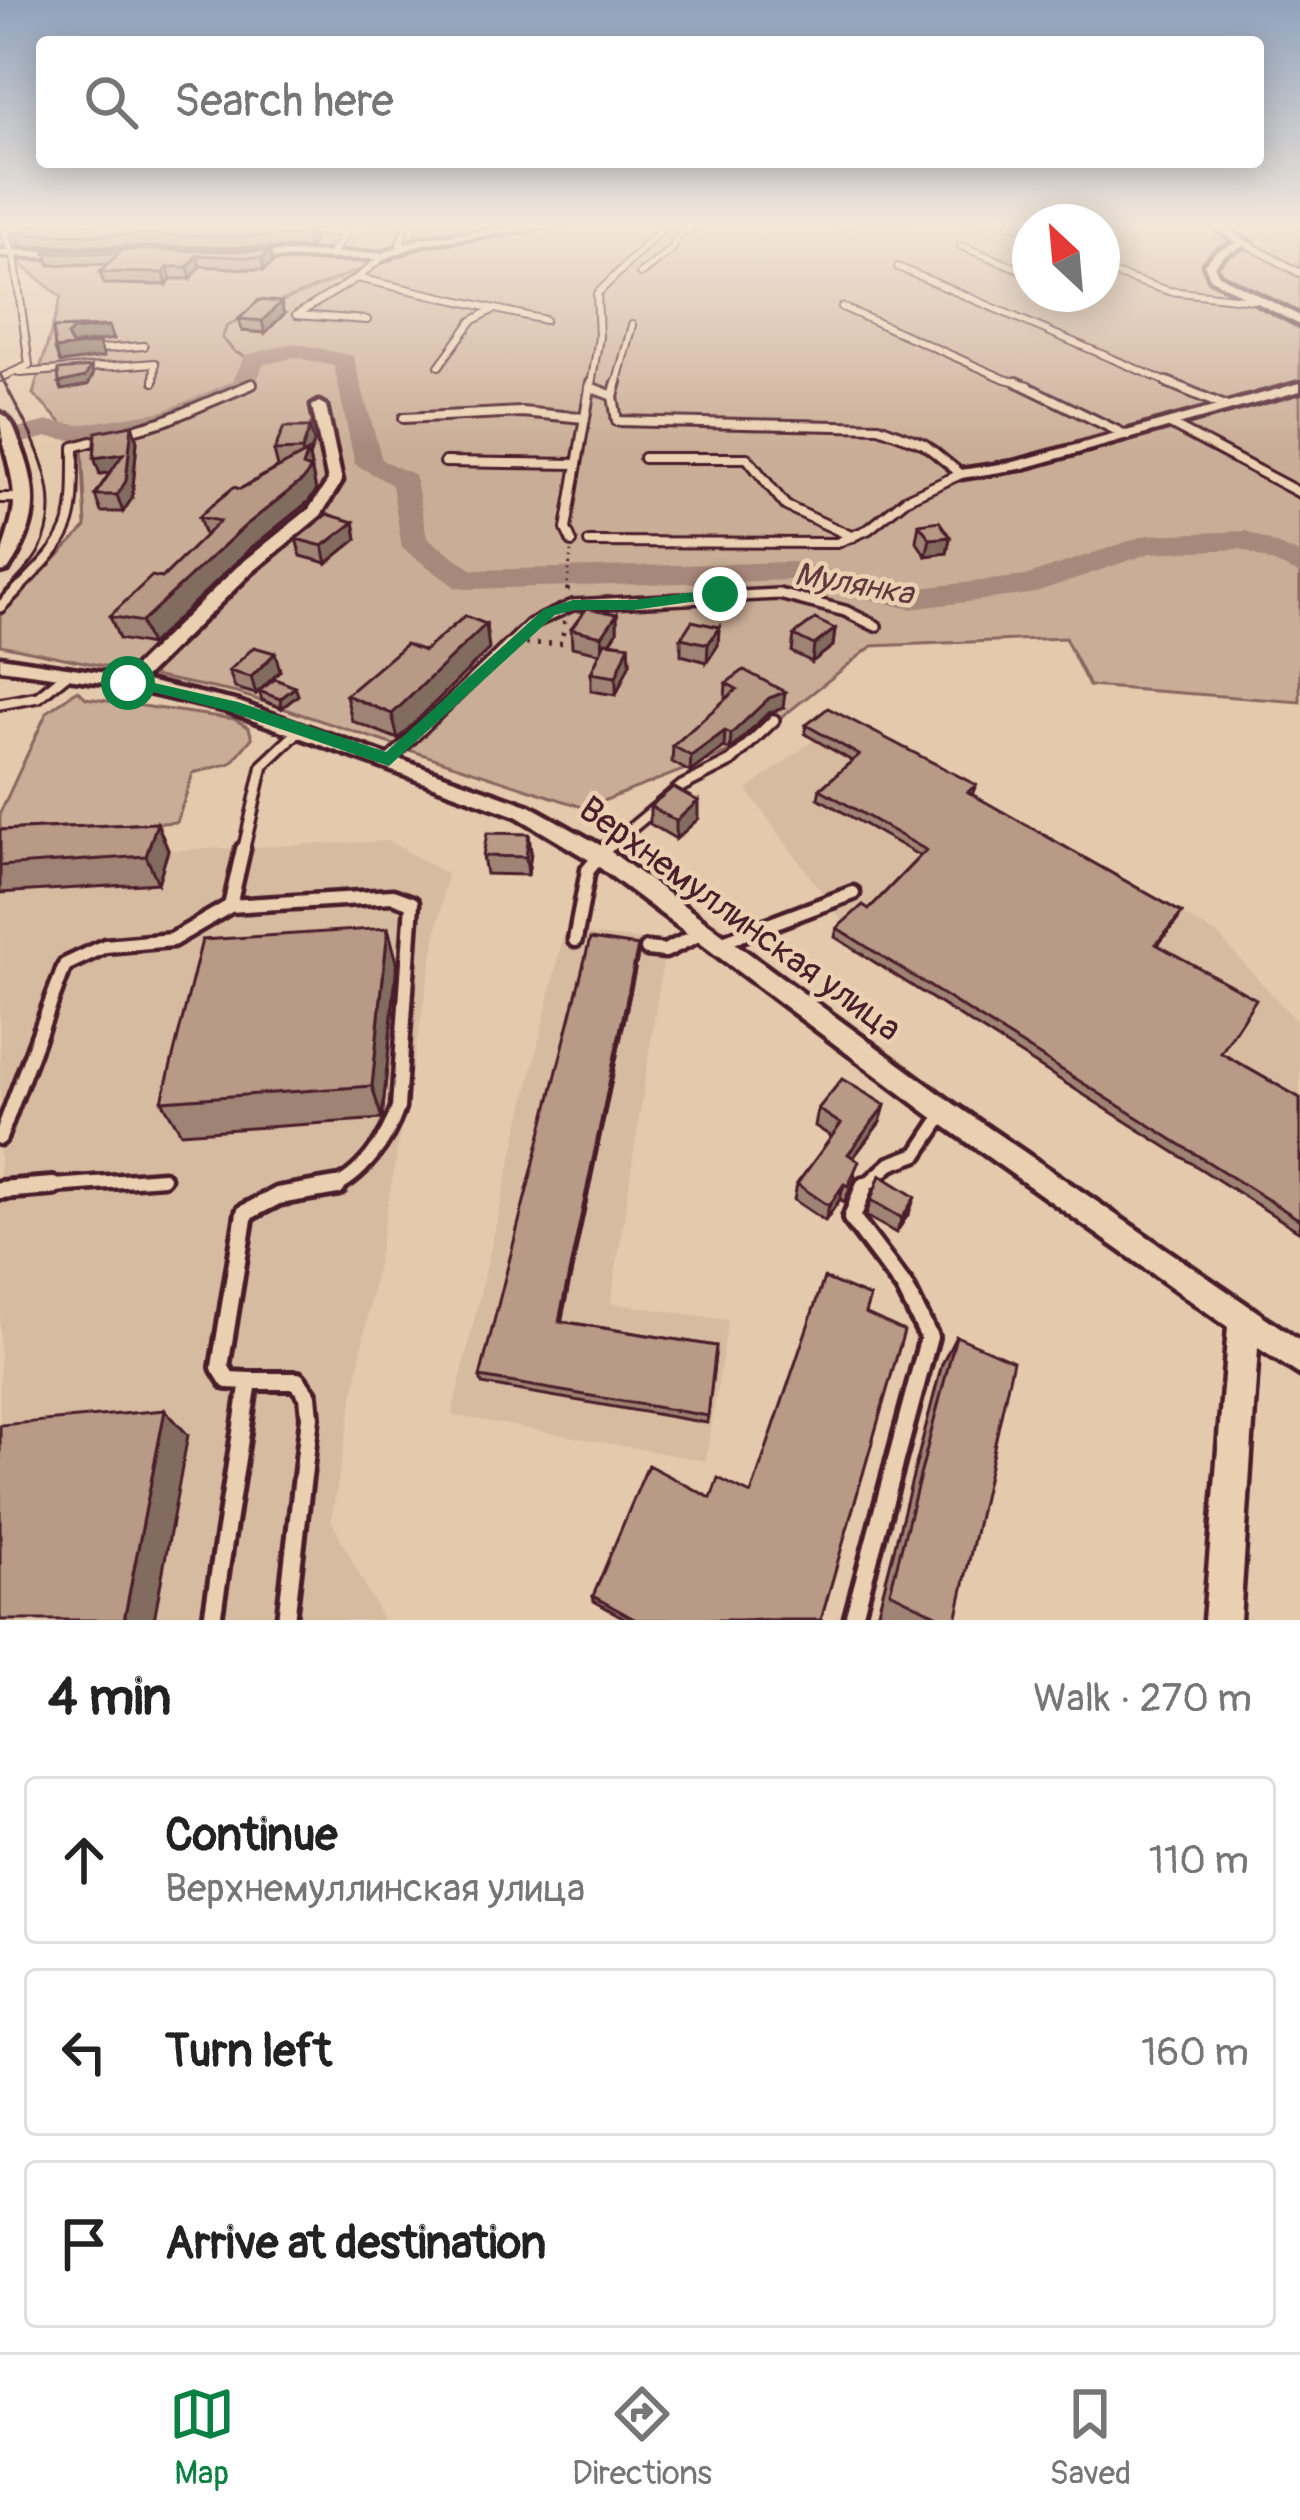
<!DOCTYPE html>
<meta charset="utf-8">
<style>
body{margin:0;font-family:Pangolin,sans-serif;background:#f6f6f6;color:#222}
.compass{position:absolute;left:1012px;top:204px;width:108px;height:108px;border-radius:50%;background:#fff;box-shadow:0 6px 30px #0003;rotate:334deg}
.stop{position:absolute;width:36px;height:36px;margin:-27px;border:9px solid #0b8043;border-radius:50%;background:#fff}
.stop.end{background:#0b8043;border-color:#fff;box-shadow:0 3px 12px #0008}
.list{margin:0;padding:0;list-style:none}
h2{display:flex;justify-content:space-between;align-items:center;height:156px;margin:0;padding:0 48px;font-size:51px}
h2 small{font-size:39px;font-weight:400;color:#767676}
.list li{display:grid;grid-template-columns:78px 1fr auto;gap:36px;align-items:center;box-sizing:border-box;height:168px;margin:0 24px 24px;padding:0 24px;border:3px solid #e0e0e0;border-radius:12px}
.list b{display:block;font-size:45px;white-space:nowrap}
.list p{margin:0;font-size:39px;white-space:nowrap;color:#767676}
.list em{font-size:39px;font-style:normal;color:#767676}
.icon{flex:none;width:66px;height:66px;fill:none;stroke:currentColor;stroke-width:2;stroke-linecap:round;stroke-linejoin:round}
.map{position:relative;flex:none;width:1300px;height:1620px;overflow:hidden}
.search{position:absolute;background:#fff;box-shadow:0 6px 30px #0003;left:36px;right:36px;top:36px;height:132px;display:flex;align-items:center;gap:30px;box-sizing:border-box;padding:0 42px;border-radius:12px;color:#767676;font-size:45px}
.sheet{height:732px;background:#fff}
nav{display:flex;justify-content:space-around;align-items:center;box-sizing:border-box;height:168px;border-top:3px solid #e0e0e0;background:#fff;font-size:33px;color:#767676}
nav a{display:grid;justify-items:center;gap:6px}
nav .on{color:#0b8043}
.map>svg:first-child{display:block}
.built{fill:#d7bba1}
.green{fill:#caad96;stroke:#8a6660;stroke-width:3}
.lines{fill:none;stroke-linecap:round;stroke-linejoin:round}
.stream{stroke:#835e5b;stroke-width:3}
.river{fill:#a9887b;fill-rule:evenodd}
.lane-far4-casing{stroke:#4a1f2b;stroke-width:10}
.lane-far3-casing{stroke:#4a1f2b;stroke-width:14}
.lane-far2-casing{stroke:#4a1f2b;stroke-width:16}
.lane-far1-casing{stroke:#4a1f2b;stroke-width:21}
.lane-casing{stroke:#4a1f2b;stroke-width:26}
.street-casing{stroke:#4a1f2b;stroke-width:9}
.secondary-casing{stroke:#4a1f2b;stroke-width:9}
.lane-far4{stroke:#ead0b1;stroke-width:6}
.lane-far3{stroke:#ead0b1;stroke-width:8}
.lane-far2{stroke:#ead0b1;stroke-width:9}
.lane-far1{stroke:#ead0b1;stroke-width:12}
.lane{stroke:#ead0b1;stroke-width:16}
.street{fill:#ead0b1;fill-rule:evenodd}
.secondary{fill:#ead0b1;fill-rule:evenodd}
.tram{stroke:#4a1f2b;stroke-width:3}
.path-bridge-far1{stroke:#4a1f2b;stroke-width:3;stroke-dasharray:1.5 4.5;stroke-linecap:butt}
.path-bridge{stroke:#4a1f2b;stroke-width:4.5;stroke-dasharray:3 8;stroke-linecap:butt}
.wall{fill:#9f8474;stroke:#4a1f2b;stroke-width:3}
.shaded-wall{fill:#826c5e;stroke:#4a1f2b;stroke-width:3}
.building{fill:#b99a87;stroke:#4a1f2b;stroke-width:3}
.route{fill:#0b8043}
.labels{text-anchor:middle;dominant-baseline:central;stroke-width:9;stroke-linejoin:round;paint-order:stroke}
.far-water-label{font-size:33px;font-style:italic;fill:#62393f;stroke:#ead0b1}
.street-label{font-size:36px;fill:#4a1f2b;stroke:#ead0b1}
</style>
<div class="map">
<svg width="1300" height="1620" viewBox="0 0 1300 1620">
<rect width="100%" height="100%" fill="#e4c9ac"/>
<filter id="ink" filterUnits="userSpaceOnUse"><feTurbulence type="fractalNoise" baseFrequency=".00833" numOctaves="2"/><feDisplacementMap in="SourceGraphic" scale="24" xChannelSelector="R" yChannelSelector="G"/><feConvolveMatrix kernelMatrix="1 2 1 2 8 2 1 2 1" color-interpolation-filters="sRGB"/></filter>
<g filter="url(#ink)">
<path class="built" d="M843 718 1218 935 1300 1025V1231L860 945 747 790Z
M389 841 447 874 331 1520 383 1620H0V858Z
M564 932 666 942 611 1303 728 1320 706 1461 452 1415Z"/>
<path class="green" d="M8 224H1030V294H1102V224H1300V702L1089 686 1065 638 872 646 745 746 585 808 237 693 0 645V616L86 527 82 444 33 394 61 297 22 265Z
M78 690 86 698 234 719 249 728 252 738 231 763 193 773 177 822 0 834V813L47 712Z"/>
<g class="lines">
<path class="stream" d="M415 232 416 224
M382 264 416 248
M277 303 357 271
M243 318 227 325 222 338 235 352 253 360"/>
<path class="river" d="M295 343 353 356 382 460 415 475 427 538 473 570 793 562 910 589 1025 576 1147 535 1246 531 1300 554V574L1241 549 1151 553 1030 594 910 609 793 580 466 589 455 587 402 548 392 485 355 464 334 366 295 357 263 365 253 390 169 426 79 441 48 437 0 448V432L48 421 79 425 163 411 233 381 245 355Z"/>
<g class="lane-far4-casing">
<path id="lane-far4" d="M251 224 345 234 331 255
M1009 224 1030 227
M843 227 851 224
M1245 243 1300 273
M404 246 400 244 406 224
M961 246 1030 273
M384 256 357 278 545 320
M898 267 1174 385
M1102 270 1169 291 1254 300
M640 274 672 249 679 234 702 224
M357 278 296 315 367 320
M842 307 1005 379 1029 385
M87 350 144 346
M439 366 472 321 494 309
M20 373 155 363 154 382
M0 378 29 365 14 255 4 234 21 224
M591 385 599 337 597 294 667 224
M616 385 632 325"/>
</g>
<g class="lane-far3-casing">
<path id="lane-far3" d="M1017 382 1128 436
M1167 382 1227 407
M613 396 617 382
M404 418 522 412 584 418
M1170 424 1300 493
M644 458H747L786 506 853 537
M445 462 576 464
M0 498H23
M572 542 566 529 591 382
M589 542 837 543 869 529 906 499 961 474 924 444 879 427 617 421 613 396 590 387
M18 589C76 532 74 525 74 447L164 421 252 384"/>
</g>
<g class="lane-far2-casing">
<path id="lane-far2" d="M0 607 21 586
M0 704 38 697 69 672
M389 760 531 624 573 605 779 594 845 611 876 626
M243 852 263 765 301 729
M603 852 682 786 731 761 774 720"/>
</g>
<g class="lane-far1-casing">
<path id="lane-far1" d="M243 849 230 906 393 896 412 903 398 1108C387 1140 361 1177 329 1189
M575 940 588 870 606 849
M720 943 853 893
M647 949 665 951 702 933
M0 1138 65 965 105 946 172 940 230 906
M13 1189 163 1178
M862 1189 890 1164 917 1154 945 1112"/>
</g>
<g class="lane-casing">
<path id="lane" d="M0 1190 53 1186
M249 1381H297L308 1396 310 1417 286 1620
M212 1620 249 1381 228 1380 220 1367 245 1213 278 1196 337 1186
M853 1620 929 1337 905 1288 852 1218 864 1186"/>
</g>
<g class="street-casing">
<path id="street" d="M541 224H568L423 244 384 259 246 258 241 255 246 252 383 253 421 238Z
M1209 224H1221L1250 243 1225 255 1214 266 1219 275 1300 316V325L1211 279 1204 264 1217 251 1237 243Z
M0 250 71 252 76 255 71 258 0 256Z
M1300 383V391L1020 469 961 478 954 474 961 470 1014 462Z
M319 402 326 406 342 481 321 515 249 575 142 680 239 702 530 806 607 849 954 1104 1300 1341V1375L1258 1348 1240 1620H1204L1228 1327 936 1120 591 861 516 816 227 711 104 683 0 669V657L125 676 237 567 309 509 328 481 312 406Z"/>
</g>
<g class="secondary-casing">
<path id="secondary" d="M0 413C13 419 15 431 20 443 40 493 38 526 8 570L0 572C0 546 15 524 14 498 13 468 0 443 0 413Z"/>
</g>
<use href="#lane-far4" class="lane-far4"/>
<use href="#lane-far3" class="lane-far3"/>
<use href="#lane-far2" class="lane-far2"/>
<use href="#lane-far1" class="lane-far1"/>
<use href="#lane" class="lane"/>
<use href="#street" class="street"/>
<use href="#secondary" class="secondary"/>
<path class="tram" d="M0 374C26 427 72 494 38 553 28 570 13 583 0 597"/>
<path class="path-bridge-far1" d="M567 589 572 542"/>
<path class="path-bridge" d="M526 644 562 643 568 586"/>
</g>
<path class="wall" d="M22 224H204L195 230H311L314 242 309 248 20 246 16 234 24 229Z
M270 251 272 263 264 270 200 266 191 279H171L167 285 104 284 100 272 108 264 50 265 46 253Z
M284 314 265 333 242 331 239 319Z
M132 425 137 441 132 498 123 512H101L95 495 110 472 100 474Z
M314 443 309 457 316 491 308 502 251 548 150 645 119 639 110 616 162 578 205 536 199 517 240 489 278 467 274 451Z
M354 522 357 539 327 563 301 556 296 539Z
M919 524 950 537 947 553 926 556 916 541Z
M617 614V632L610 642 629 645 630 663 616 695 591 691V673L600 653 572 647 571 629Z
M719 627 718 645 707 662 681 655V638Z
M835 629 833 646 812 662 792 652 794 635Z
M489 649 398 739 352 721 346 695Z
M275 653 280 671 256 694 235 688 229 671Z
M726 683 783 708 768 713 730 750 724 747 690 772 672 762 673 746 725 700Z
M295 687 298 695 282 708 262 700 259 691Z
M806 725 976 785 972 795 1182 913 1177 921 1158 945 1221 1053 1300 1098V1232L835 937 837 928 869 909 920 856 818 798 820 789 852 761 805 734Z
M650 806 698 819 676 839 650 824Z
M157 823 168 850 158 883 0 893V830Z
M531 852 528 875 486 874 483 856Z
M388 928 397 963 382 1119 181 1133 162 1101Z
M638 946V955L561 1321 716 1346 707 1423 482 1384 480 1377Z
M885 1105 880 1122 853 1158 855 1178 844 1202 840 1199 825 1221 794 1200 797 1184 832 1137 815 1126 818 1109Z
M871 1200 909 1213 896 1233 866 1216Z
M865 1313 821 1620H628L594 1601 593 1596 751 1494Z
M956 1336V1620H897L878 1611 942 1364Z"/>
<path class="shaded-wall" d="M184 224H204L187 235 174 230Z
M311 230 314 242 309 248 306 236Z
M270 251 272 263 264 270 262 258Z
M197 255 200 266 191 279 188 267Z
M168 267 171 279 167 285 164 273Z
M281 302 284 314 265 333 262 321Z
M109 326 114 339 77 344 99 343 104 357 60 363 55 349 73 330Z
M91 367 93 375 88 385 62 390 59 383Z
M132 425 137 441 132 498 123 512 117 495 127 470 100 474 94 458Z
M310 427 314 443 309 457 316 491 308 502 251 548 150 645 141 622 245 526 303 466 304 461 302 450Z
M354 522 357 539 327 563 323 546Z
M950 537 947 553 926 556 930 539Z
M617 614V632L603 654 602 636Z
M486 624 489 649 398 739 392 714Z
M719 627 718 645 707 662 708 644Z
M835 629 833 646 812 662 814 645Z
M629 645 630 663 616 695V677Z
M275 653 280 671 256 694 251 677Z
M295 687 298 695 282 708 280 699Z
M785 692 783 708 768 713 730 750 731 734 769 698Z
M725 731 724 747 690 772 691 756Z
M698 801V819L676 839V821Z
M157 823 168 850 158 883 146 856Z
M529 834 531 852 528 875 526 857Z
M388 928 397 963 382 1119 372 1086Z
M638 946V955L560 1328 559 1321Z
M885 1105 880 1122 844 1170 848 1154Z
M844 1184 840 1199 825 1221 829 1206Z
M915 1197 909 1213 896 1233 902 1218Z
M165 1410 188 1435 154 1620H124Z"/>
<path class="building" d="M34 224H184L174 230H311L306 236 16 234Z
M50 249 270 251 262 258 197 255 188 267H168L164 273 100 272 119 253H46Z
M259 300 281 302 262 321 239 319Z
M109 326 73 330 67 336 72 345 99 343 55 349 53 328Z
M91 367 85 377 59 383 58 370Z
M132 425 126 481 117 495H95L123 454 94 458 96 432Z
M284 427H310L302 450 274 451Z
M308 452 303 466 311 469 303 480 245 526 141 622 110 616 152 576 162 578 220 521 199 517 212 505 234 487 240 489Z
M327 514 354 522 323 546 296 539Z
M939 521 950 537 930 539 919 524Z
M587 608 617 614 602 636 571 629Z
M465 616 486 624 392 714 346 695 406 644 424 651Z
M815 619 835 629 814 645 794 635Z
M692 621 719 627 708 644 681 638Z
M605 642 629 645 616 677 591 673Z
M254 647 275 653 251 677 229 671Z
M744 670 785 692 769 698 731 734 725 731 691 756 673 746 737 689 726 683Z
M275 679 295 687 280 699 259 691Z
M828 708 976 785 968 792 1182 913 1156 944 1256 999 1221 1053 1300 1098V1220L837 928 863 905 869 909 926 850 820 789 859 755 806 725Z
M673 787 698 801 676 821 650 806Z
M157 823 146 856 0 866V830Z
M487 833 529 834 526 857 483 856Z
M388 928 372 1086 162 1101 202 940Z
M590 939 638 946 559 1321 716 1346 708 1416 480 1377Z
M842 1079 885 1105 848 1154 859 1161 848 1186 844 1184 829 1206 797 1184 841 1124 818 1109Z
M880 1175 915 1197 902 1218 871 1200Z
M824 1278 870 1297 865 1313 904 1331 821 1620H636L593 1596 648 1465 711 1498 718 1478 751 1494Z
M956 1336 1013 1361 956 1620H947L890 1592Z
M165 1410 124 1620H0V1425Z"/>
</g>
<linearGradient id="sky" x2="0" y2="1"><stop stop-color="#8fa2bc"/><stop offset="0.5" stop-color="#f3e7da"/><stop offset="1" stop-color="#f3e7da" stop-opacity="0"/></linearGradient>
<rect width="1300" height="450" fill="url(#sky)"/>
<path class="route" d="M720 589 726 590V597L634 610H574L555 615 389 766 228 711 119 683 128 677 238 702 386 752 544 609 573 600H634Z"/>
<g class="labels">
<g class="far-water-label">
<text transform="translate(854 584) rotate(10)">Мулянка</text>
</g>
<g class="street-label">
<text transform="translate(740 919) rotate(36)">Верхнемуллинская улица</text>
</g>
</g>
</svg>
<svg class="compass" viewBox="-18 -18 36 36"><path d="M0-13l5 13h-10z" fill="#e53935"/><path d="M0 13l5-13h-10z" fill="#767676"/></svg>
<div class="stop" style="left:128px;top:683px"></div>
<div class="stop end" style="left:720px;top:594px"></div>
<div class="search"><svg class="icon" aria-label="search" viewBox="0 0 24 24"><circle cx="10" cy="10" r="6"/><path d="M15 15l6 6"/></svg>Search here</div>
</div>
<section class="sheet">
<h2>4 min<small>Walk · 270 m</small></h2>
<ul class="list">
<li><svg class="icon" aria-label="ahead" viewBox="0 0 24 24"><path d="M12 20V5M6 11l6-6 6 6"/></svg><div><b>Continue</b><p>Верхнемуллинская улица</p></div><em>110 m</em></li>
<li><svg class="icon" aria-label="left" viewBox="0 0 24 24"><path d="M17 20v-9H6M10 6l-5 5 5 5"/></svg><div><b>Turn left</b></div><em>160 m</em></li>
<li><svg class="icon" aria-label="arrive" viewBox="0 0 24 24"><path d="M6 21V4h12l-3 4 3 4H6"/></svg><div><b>Arrive at destination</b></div></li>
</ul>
</section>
<nav>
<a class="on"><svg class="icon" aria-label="map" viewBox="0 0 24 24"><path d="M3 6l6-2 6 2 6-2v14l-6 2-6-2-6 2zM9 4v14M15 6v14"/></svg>Map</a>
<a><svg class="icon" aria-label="directions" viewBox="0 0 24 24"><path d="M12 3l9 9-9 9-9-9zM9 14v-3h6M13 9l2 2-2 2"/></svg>Directions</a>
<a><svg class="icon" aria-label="saved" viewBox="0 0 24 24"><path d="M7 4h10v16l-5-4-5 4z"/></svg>Saved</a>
</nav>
